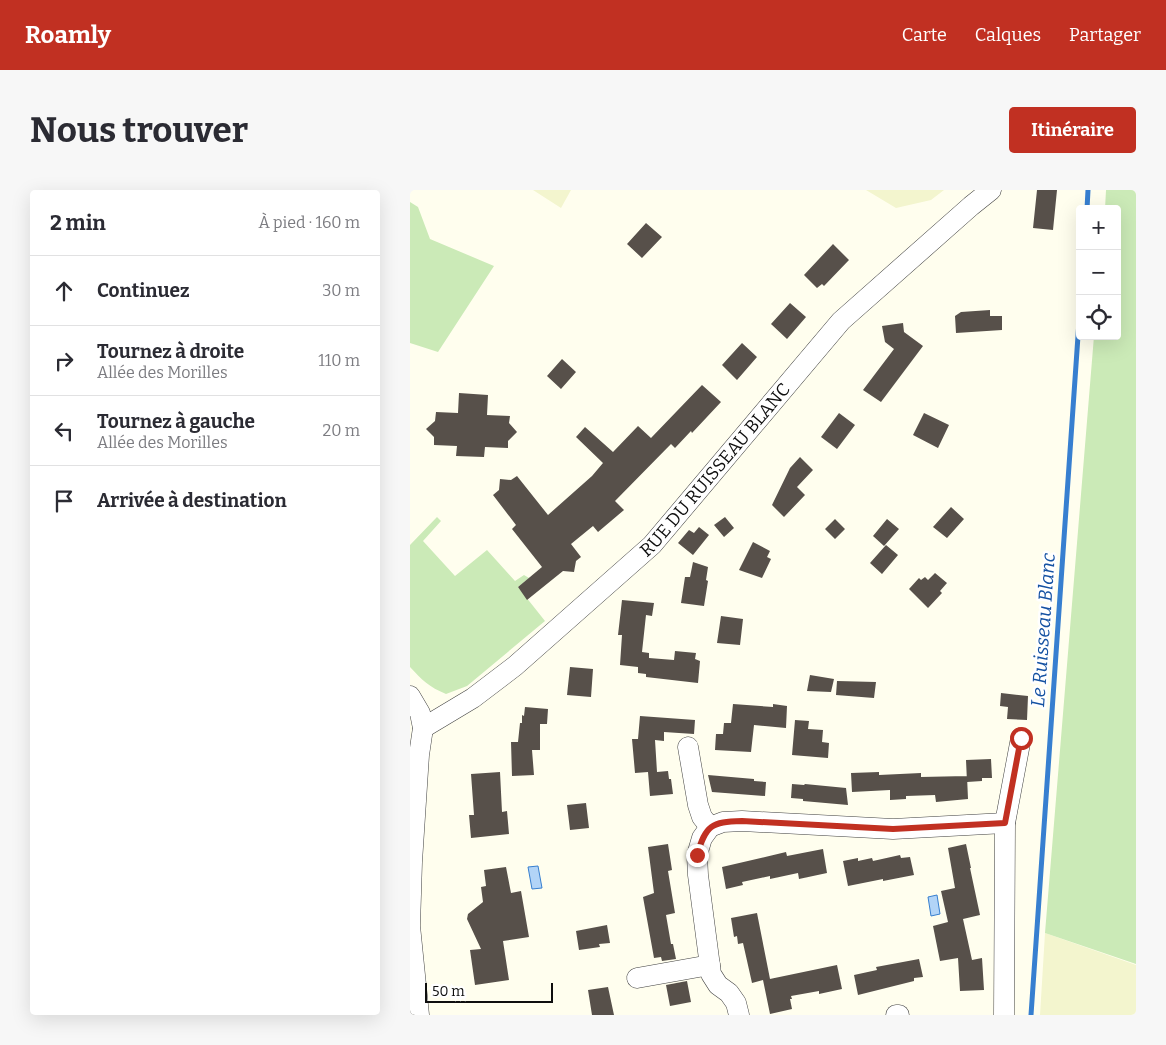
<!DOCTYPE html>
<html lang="fr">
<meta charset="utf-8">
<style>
body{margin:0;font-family:Bitter,serif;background:#f7f7f7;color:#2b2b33}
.controls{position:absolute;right:15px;top:15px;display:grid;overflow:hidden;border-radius:5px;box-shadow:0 5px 20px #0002}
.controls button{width:45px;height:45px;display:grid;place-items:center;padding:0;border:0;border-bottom:1px solid #e1e1e2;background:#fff;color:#2b2b33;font:25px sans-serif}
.scale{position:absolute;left:15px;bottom:12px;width:128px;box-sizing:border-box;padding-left:5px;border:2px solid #0e0e0e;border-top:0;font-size:14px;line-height:18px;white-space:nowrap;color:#0e0e0e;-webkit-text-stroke:4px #fff;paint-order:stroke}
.stop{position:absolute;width:15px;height:15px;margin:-11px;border:4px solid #c13022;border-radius:50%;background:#fff}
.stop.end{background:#c13022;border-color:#fff;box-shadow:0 1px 5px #0008}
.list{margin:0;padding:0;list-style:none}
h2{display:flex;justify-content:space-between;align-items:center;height:65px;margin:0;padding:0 20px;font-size:21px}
h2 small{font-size:16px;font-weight:400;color:#7c7c81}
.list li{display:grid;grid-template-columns:32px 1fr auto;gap:15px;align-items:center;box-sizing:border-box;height:70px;padding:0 20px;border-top:1px solid #e1e1e2}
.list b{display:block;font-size:19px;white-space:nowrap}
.list p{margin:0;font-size:16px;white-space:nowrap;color:#7c7c81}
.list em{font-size:16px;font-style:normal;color:#7c7c81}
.icon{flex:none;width:28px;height:28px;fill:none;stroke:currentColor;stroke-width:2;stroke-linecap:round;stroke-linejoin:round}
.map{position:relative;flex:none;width:726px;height:825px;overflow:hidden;border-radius:5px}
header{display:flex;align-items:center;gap:30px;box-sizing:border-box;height:70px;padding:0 25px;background:#c13022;color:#fff}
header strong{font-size:24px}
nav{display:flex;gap:28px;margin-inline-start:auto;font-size:18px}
.intro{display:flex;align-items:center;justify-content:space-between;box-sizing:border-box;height:120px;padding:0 30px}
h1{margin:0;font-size:35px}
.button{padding:12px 22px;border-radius:5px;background:#c13022;color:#fff;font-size:18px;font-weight:700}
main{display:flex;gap:30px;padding:0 30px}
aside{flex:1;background:#fff;border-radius:5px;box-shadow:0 5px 20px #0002}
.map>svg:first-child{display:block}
.farmland{fill:#f3f5ce}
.green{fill:#cbeab7}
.water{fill:#b2d4f7;stroke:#377fd0}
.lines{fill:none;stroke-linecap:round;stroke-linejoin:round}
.stream{stroke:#377fd0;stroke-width:5}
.building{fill:#57504a}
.street-casing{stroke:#414141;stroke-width:21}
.street{stroke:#fff;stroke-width:20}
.route{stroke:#c13022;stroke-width:6}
.labels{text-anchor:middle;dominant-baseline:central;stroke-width:5;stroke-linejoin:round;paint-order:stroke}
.street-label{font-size:18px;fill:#0e0e0e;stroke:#fff}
.water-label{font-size:19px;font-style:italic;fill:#1451a2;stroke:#fff}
</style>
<header>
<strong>Roamly</strong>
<nav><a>Carte</a><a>Calques</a><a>Partager</a></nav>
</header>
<div class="intro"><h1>Nous trouver</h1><a class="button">Itinéraire</a></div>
<main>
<aside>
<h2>2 min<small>À pied · 160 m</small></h2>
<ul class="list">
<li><svg class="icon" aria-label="ahead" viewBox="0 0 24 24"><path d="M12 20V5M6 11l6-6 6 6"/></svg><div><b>Continuez</b></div><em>30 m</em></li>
<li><svg class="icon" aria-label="right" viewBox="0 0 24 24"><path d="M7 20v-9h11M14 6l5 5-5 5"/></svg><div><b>Tournez à droite</b><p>Allée des Morilles</p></div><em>110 m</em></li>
<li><svg class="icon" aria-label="left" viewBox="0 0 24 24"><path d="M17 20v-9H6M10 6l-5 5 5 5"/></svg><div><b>Tournez à gauche</b><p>Allée des Morilles</p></div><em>20 m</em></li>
<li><svg class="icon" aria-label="arrive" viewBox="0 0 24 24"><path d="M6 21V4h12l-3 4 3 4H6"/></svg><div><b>Arrivée à destination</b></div></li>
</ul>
</aside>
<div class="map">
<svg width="726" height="825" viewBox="0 0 726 825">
<rect width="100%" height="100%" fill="#fffeee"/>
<path class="farmland" d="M123 0H161L151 18Z
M456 0H534L521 10 486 18Z
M635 743 726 775V825H630Z"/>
<path class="green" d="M696 0H726V774L635 743 684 146H707V19H695Z
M0 12 8 17 20 49 84 76 28 162 0 153Z
M27 327 31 331 13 351 45 386 77 360 105 391 114 385 119 388 108 397 135 431 57 496 36 504C19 497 12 490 0 477V355Z"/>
<path class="water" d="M128 676 132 698 122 699 118 677Z
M527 705 530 724 521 726 518 707Z"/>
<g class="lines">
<path class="stream" d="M677 19 678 0
M621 825 670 117"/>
</g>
<path class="building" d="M627 0H647L643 40 623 38Z
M236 33 252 47 232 68 217 54Z
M423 54 439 70 414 96 412 94 407 98 394 85Z
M380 113 396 127 377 149 361 134Z
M580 120V126H592V140L546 143 545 126 551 122Z
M493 133 494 142 513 156 471 212 453 200 484 159 475 152 472 136Z
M332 153 347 167 327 190 312 175Z
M152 169 166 182 151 199 137 186Z
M292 195 311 212 282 243 281 241 265 258 261 254 205 311 214 320 188 342 183 336 161 354 171 367 166 371 164 382 153 381 117 410 108 397 132 377 102 339 106 335 83 305 89 300 90 289 101 290 107 286 138 325 182 286 193 273 166 247 175 237 203 262 228 236 241 248Z
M49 203 78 205 77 225 100 226 99 233 107 242 98 251V258L75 257 74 267 46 266 47 256 24 255V247L16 239 25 231 26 222 48 223Z
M429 223 445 235 427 259 411 247Z
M514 223 539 235 528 258 503 245Z
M390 267 403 280 387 297 395 305 374 327 362 315 380 278Z
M541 317 554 329 537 348 523 337Z
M315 327 324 338 314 347 304 335Z
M425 329 435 339 425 349 415 339Z
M477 329 489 339 474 356 463 346Z
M289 337 299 345 283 365 268 353 279 340 284 343Z
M343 352 360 361 357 367 361 369 352 388 329 380Z
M476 355 488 365 472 384 460 373Z
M283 372 298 377 296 390 298 391 294 416 271 413 275 387H280Z
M525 383 537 393 530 401 532 403 518 418 499 399 509 388 511 390 515 387 518 390Z
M212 410 244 413 242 426 236 425 232 462 239 463V468L264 470 265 461 286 463 285 469 290 471 288 493 236 487V484L228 483V477L210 475 212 445H208Z
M311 426 333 429 330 455 307 453Z
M160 477 183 479 181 507 157 505Z
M400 485 424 489 421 502 397 501Z
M427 491 466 492 464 508 426 505Z
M591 503 618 506 617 530 597 529 598 517 590 516Z
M323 514 363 517V514L377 516 376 538 344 535 341 562 305 560 306 544H313L314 533H321Z
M115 517 138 519 137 534H130V560H122L124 585 102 586 101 552H108L110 533H112V525L114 526Z
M230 526 285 530 284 544 254 542V551L245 550 247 582 258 581 259 589H261L263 604 240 606 238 582 225 583 222 549H228Z
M385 530 399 531 398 539 413 540 412 552 419 553 418 568 382 565Z
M581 569 582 588H572V591L557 592 556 570Z
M90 582 92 622 97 621 99 644 61 648 59 625H64L61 584Z
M469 582V585L511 583V587L557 586 558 609 526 612 525 605 496 606V609L480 610V600L442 602 441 583Z
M298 585 344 589V591L356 592 355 606 302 602Z
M382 594 394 595 395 594 436 598 438 615 393 611V609L381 608Z
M176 613 179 638 160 640 157 615Z
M258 654 262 680 258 681 265 723 256 725 261 754H263L266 769 252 771 251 767 244 768 233 707 244 703 238 657Z
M556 654 561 678H560L570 725 553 729 562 770 572 768 574 800 550 801 548 768 530 771 523 736 538 732 531 701 545 698 538 658Z
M413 659 417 683 389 689 388 683 360 689V686L332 692 333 695 316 699 312 677 376 662 377 666Z
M490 665 491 668 500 667 504 685 473 691V689L438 696 433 671 448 668V671L462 668 463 671Z
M96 677 101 703 111 701 119 747 93 751 99 790 65 795 60 760 71 759 57 729 58 724 73 712 71 697 76 696 74 680Z
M347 723 360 789 355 790 427 775 432 799 409 804V801L381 806 382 809H380L382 819 360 824 353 790 342 793 333 753 328 754 327 746 324 747 321 728Z
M197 735 200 753 189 754 190 757 169 760 166 741Z
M509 769 513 787 504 788V791L448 805 444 785 467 780 466 777Z
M277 791 281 812 260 816 256 795Z
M198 797 204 825H182L178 800Z"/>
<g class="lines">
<g class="street-casing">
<g id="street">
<path d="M0 506 10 523 13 538 9 565 2 672 0 736 9 825"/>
<path id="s1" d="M13 538 63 508 105 476 242 355 431 131 561 16 581 0"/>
<path d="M278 557 288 615 292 627 300 637"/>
<path d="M227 788 300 775"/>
<path d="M329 825 326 813 319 803 308 795 301 784 288 685 287 665 292 648 300 637 313 632 332 631 483 639 595 633"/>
<path d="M486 825H489"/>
<path d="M594 825 595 633 611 548"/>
</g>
</g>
<use href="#street" class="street"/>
</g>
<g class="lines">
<path class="route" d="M287 665C296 635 301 632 332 631L483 639 595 633 611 548"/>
</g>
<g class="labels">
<g class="street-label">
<text stroke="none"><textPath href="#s1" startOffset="392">RUE DU RUISSEAU BLANC</textPath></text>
</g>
<g class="water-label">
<text transform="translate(633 440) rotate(-86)">Le Ruisseau Blanc</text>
</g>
</g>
</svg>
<div class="controls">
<button>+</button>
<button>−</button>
<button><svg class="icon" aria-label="locate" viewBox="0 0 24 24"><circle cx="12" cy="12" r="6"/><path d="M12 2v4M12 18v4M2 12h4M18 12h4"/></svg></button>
</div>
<div class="scale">50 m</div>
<div class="stop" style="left:611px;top:548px"></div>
<div class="stop end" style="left:287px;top:665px"></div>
</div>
</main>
